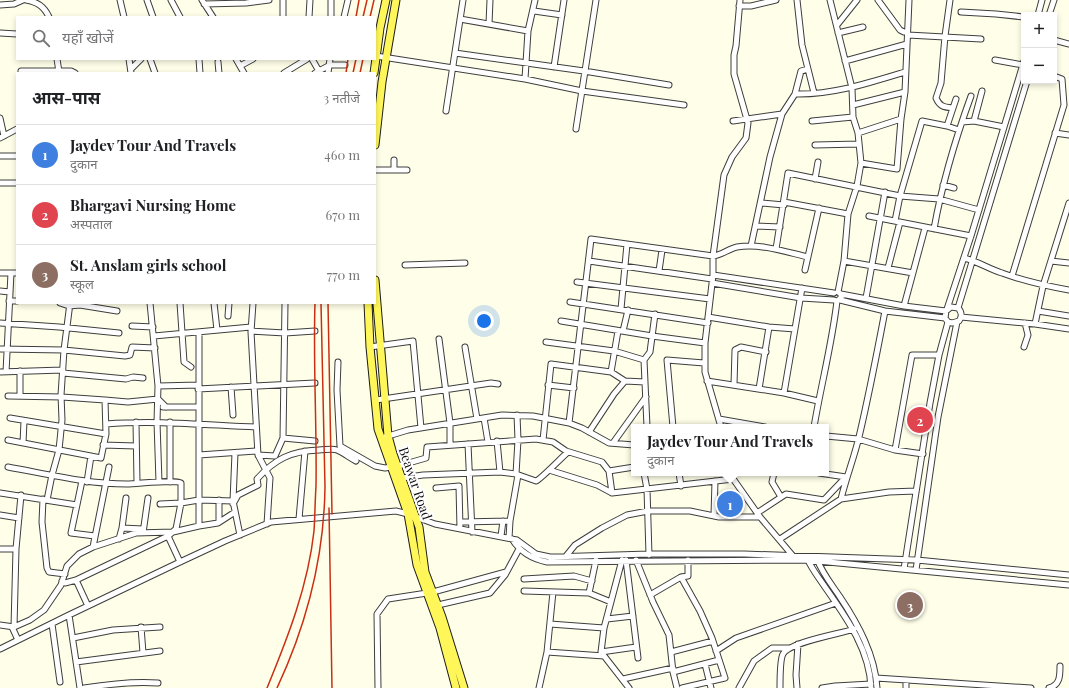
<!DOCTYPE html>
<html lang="hi">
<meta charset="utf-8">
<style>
body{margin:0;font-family:"Playfair Display","Noto Sans Devanagari",serif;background:#f2f2f2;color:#202124}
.controls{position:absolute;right:12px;top:12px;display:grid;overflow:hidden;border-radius:0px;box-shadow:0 2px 6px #0003}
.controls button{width:36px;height:36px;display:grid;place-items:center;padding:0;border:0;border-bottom:1px solid #e0e0e0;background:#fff;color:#202124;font:20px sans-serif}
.you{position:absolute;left:484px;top:321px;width:14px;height:14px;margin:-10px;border:3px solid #fff;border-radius:50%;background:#1a73e8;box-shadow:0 0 0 6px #1a73e833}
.badge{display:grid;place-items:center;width:26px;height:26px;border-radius:50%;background:#b45309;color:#fff;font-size:13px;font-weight:700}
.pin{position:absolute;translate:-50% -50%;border:2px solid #fff;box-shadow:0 1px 4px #0006}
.popup{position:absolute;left:631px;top:424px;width:198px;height:52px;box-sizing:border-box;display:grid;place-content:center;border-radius:0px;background:#fff;filter:drop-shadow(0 1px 3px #0005);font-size:13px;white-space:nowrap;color:#757577}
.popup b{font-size:15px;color:#202124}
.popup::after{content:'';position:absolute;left:50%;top:100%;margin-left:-8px;border:8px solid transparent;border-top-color:#fff}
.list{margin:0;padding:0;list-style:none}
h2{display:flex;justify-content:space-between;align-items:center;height:52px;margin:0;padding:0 16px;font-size:17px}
h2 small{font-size:13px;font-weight:400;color:#757577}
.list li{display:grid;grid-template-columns:26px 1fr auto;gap:12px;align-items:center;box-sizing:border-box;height:60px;padding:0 16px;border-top:1px solid #e0e0e0}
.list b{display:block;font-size:15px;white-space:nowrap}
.list p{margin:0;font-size:13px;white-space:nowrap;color:#757577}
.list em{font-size:13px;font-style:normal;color:#757577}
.icon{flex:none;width:22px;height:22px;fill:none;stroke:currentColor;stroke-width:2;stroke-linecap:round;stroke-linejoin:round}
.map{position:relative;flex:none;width:1069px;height:688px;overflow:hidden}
.search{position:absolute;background:#fff;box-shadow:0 2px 6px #0003;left:16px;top:16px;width:360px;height:44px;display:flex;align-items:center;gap:10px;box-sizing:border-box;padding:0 14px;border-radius:0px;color:#757577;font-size:15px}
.panel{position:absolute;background:#fff;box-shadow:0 2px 6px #0003;left:16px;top:72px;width:360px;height:232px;border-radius:0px}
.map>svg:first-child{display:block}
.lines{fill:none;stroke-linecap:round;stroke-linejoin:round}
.minor-casing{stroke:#3e3e3e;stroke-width:7}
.major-casing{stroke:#1c1c1c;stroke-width:9}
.minor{stroke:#fff;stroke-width:5}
.major{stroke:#fff759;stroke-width:7}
.rail{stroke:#c92f15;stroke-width:1.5}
.labels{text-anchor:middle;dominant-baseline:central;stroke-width:4;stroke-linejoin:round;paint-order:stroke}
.street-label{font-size:13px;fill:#0b0b0b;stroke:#fff}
</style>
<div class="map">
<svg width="1069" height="688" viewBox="0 0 1069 688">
<rect width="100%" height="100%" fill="#ffffe9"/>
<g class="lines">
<g class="minor-casing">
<path id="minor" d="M26 0C37 2 44 6 49 17
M120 0 124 17
M147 0 153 17
M171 0 180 17
M202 0 213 17
M797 0 802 45 814 93
M830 0 852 88 853 117 858 133 861 163 857 186 848 214 844 261 838 292
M878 0 900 30 904 32H907
M950 0 945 36 941 83 936 98C940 107 944 107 953 108
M204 4 246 3 269 0
M0 5 14 4 23 0
M739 6H751L776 0
M534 11 562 15
M961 12 996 14 1024 17
M1038 15 1042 0
M1049 15 1054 0
M283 17V0
M309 17 310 0
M331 17V0
M344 17 348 0
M460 19 528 31
M489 24 490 0
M837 25 857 0
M0 33 17 34
M838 33 863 27
M908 35 981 39
M1054 40 1069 44
M455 53 584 71 669 85
M376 56 525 79 582 91 684 105
M57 59 59 72
M129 59 131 73
M150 59 155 73
M199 59 200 73
M236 59 244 73
M312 59 320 73
M995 60 1023 65
M845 61 907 44
M218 62 219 73
M240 66 253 59
M554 67 564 0
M131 69 141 59
M21 73V71H71L75 73
M284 73 307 59
M315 73 330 65H345
M328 73 330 59
M525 79 528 31 535 0
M795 94 801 71 808 69
M853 105 905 92
M446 111 463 0
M0 118 4 136
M733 121 782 114 795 94C832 95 869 83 905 72
M812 121 853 117
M974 121 982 91
M962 122 974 121 1004 127
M947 126 956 99
M576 129 596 0
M858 133 901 119
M1055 133 1069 135
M0 138 17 129
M815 145 859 144
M0 156H17
M394 160V170
M861 163 897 169 901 119 905 92 909 0
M375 170H407
M815 179 818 162
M0 183H17
M943 185 954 188
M784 202 848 214
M761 203 784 205
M869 216 971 236
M895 221 900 196 922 121 947 126 959 130
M756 226 780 227
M934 229C942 184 955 140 971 96
M751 246 770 157 782 114
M776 249 788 173 900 196 939 199 979 210
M964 258C977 261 989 269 1002 273 1024 281 1046 286 1069 290
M589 261 712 279
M844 261 913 273
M1051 261 1069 263
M405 265 465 263
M888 268 900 222
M805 270 819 208
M659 271 662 250
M0 273H17
M713 275 834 293
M1012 276 1064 105 1062 79 1054 76
M577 282 710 299
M712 283 801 298 834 300
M0 291 10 292
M841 294 904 306 946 311
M866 298 885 192
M840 300 885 311 945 318 948 322 952 323 959 321C962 317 962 312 958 308L951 307 946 311 945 318
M9 301H17
M570 302 708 323
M60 303 69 306 80 305 117 311
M150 303 158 386 157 422 159 482
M180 303 184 362 191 367
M214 303 217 330
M253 303 251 332 258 455 270 478 267 524
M904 306 925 228
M958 308 1027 81
M621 309 627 244
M947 309 971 236 1024 61
M1038 311 1069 316
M228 316 229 303
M708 317 769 327 795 329
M961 317 1035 324 1069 329
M561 321 652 336 705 343
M0 323 59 327 119 333
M1035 324 1043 286 1069 203
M132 326 153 327
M251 331 285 333 315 331
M623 331 628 310
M199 332V526
M154 336 251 327
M439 339 450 423V445
M546 342 614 351 644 360
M370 347 413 341 421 428
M465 347 477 419
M1024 347 1028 335 1025 323
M0 349 64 350 125 356 130 355 132 347 155 348
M338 362 337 390 340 446 375 466 385 468 391 467
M20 371V396
M0 372 63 370
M6 372 11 273
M611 372 618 331
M63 373 126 379 133 377 143 378
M707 381 784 393 818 401
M548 385 574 388
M734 385 735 350 741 347 766 352
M158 386 199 385
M231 387 233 415
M198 389 315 383
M759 389 769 327
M784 393 802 288
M8 396 62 397 105 400 106 434 10 418
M105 400 128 402 158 399 166 407
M376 400 491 383 498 384
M163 407H198
M484 418 488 442
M719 419 765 427
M136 422 137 483
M170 422V482
M569 423 591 239 713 256C722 255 728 249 737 247 760 243 786 252 808 257
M106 424C156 420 206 425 256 427
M647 427 644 360 650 352 655 314
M673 427 667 360 704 363
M721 427 705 372V343L713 275V256L724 175 732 157 746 138 748 123 734 74V55L736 46 740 0
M814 427C821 385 832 344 837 301L841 298V294L838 292
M589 432 614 394 625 381
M826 436 858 439 895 450 923 454
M385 437 408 430 502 415 533 416 569 423 582 428 609 443 634 445
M283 438 285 303
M8 440 101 458 106 434
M543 440 551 364 611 372 625 381 645 382
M497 441 500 472
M23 443 24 421
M613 443 646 397
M468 444 472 532
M103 445 136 446
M895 450 912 355H939
M235 453 233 501 240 535
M199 455 257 451
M258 455 275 456 283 438 315 441
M398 466 426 458 427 447 536 439 553 442 566 451 602 462 609 471 612 493
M8 467C47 474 87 484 127 484 137 484 175 479 181 483V503L176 529 168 536 76 580 65 583 62 581
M549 470 597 485 612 493 733 479
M609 471 634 467
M644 473 647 489 649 555
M679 473 681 486
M729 473 760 517 793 556
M774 473 772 482 781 497
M819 473 846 477
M516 474 518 440 517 415
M402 478 423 475 500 472 516 474 536 481C541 479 562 457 568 452
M82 481 71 533 95 536
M87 482 91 456
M436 488 459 486 460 529
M0 493 77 505
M43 499 42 522 47 568 49 572 65 574
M841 499C846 478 854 458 859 437 869 395 877 353 885 311
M47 500 52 475 59 450 62 420 61 395 64 350 70 303
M219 500V522
M160 504 181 503 199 500 233 501
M233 504 238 495 258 485 257 479C275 459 291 451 319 450 325 450 332 448 337 450 344 453 350 458 356 461
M757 513 786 494 824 500 845 478
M0 515 19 518
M714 516 715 481
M299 519 305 451
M460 522 510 521
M122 528 143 529
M143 533 148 498
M168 536 180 562
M501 536 503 521
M509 538 510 521 518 475
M119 539 122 528 126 498
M512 539C520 552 532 559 547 562L807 560 1069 585
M780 539 841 499 889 492 916 491
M93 547 136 533 173 532 199 526 218 523 235 512
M0 549H16
M566 556 575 545 602 528 627 515 648 511H690L719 517H760
M807 558C811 568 819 578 825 587 846 617 870 650 871 688
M817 559C822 573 832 585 840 597 858 624 875 655 877 688
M622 560 604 628 601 652 629 688
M626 560 638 658
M636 560 653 602 669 635 673 672 677 688
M904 569 930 403 939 355 948 322
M916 570 938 417 957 322
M681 577 688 576V560
M524 579 574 576 592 581
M76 580 88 606
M524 591 589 593 611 602
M433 592 506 572
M589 593 596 560
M650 595 681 577 700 611 712 638 725 678 682 688
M438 605 490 593 505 575 519 549
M69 615 80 688
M607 619 633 616
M52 624 60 682
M550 624 604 628
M0 625 14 627 30 620 44 610 61 585 67 566 79 554 93 547 109 467
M12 627 18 640
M14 627 16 549 21 495
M141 627 143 653
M73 638 113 630 160 627
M0 649 69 615 180 562 225 541 271 522 396 511 408 514 435 524 517 540 536 554 550 557 649 554H744L917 560 1069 575
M716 651 736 638 836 603
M547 652 604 656
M601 652 636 647
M671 652 713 641
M76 662 160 651
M705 664 711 688
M673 672 719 660
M876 678 1031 688
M623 679 673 668
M84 688C109 684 133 681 158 683
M378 688 377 614 388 599 427 593
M539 688 547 652 553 592
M739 688 754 661 772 648H789
M780 688C780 681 780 659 783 654 789 642 840 634 854 629
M797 688 796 675 798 644
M822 688 835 686 871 684
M906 688V680
M1049 688C1060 685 1060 676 1060 666"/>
</g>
<g class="major-casing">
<path id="major" d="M374 73 380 28 386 0
M375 145 382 82 396 0
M375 280 388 436 393 454 419 527 425 572 442 617 464 688
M368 303 370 347 378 429 408 514 417 565 440 628 456 688"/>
</g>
<use href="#minor" class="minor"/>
<use href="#major" class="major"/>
<path class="rail" d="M356 17 359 0
M363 17 367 0
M370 17 374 0
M346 73 348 59
M353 73 356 59
M360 73 363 59
M328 303 332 514
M329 508 332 688
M267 688C288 637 308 586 314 531 315 516 315 501 316 486 317 425 313 364 315 303
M277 688C307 624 324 558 325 487L321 303"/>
</g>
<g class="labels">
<g class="street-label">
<text transform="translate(416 483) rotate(71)">Beawar Road</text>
</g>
</g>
</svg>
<div class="controls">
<button>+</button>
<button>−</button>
</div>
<div class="you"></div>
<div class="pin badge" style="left:730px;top:504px;background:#3f7fe0">1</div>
<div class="popup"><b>Jaydev Tour And Travels</b>दुकान</div>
<div class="pin badge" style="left:920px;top:420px;background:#e0444e">2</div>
<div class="pin badge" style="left:910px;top:605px;background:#8d6e63">3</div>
<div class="search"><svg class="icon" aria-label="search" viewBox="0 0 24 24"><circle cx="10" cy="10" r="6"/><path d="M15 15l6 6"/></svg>यहाँ खोजें</div>
<section class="panel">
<h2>आस-पास<small>3 नतीजे</small></h2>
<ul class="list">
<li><span class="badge" style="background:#3f7fe0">1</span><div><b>Jaydev Tour And Travels</b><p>दुकान</p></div><em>460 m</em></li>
<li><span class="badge" style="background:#e0444e">2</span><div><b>Bhargavi Nursing Home</b><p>अस्पताल</p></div><em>670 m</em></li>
<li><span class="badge" style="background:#8d6e63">3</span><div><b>St. Anslam girls school</b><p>स्कूल</p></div><em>770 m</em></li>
</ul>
</section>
</div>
